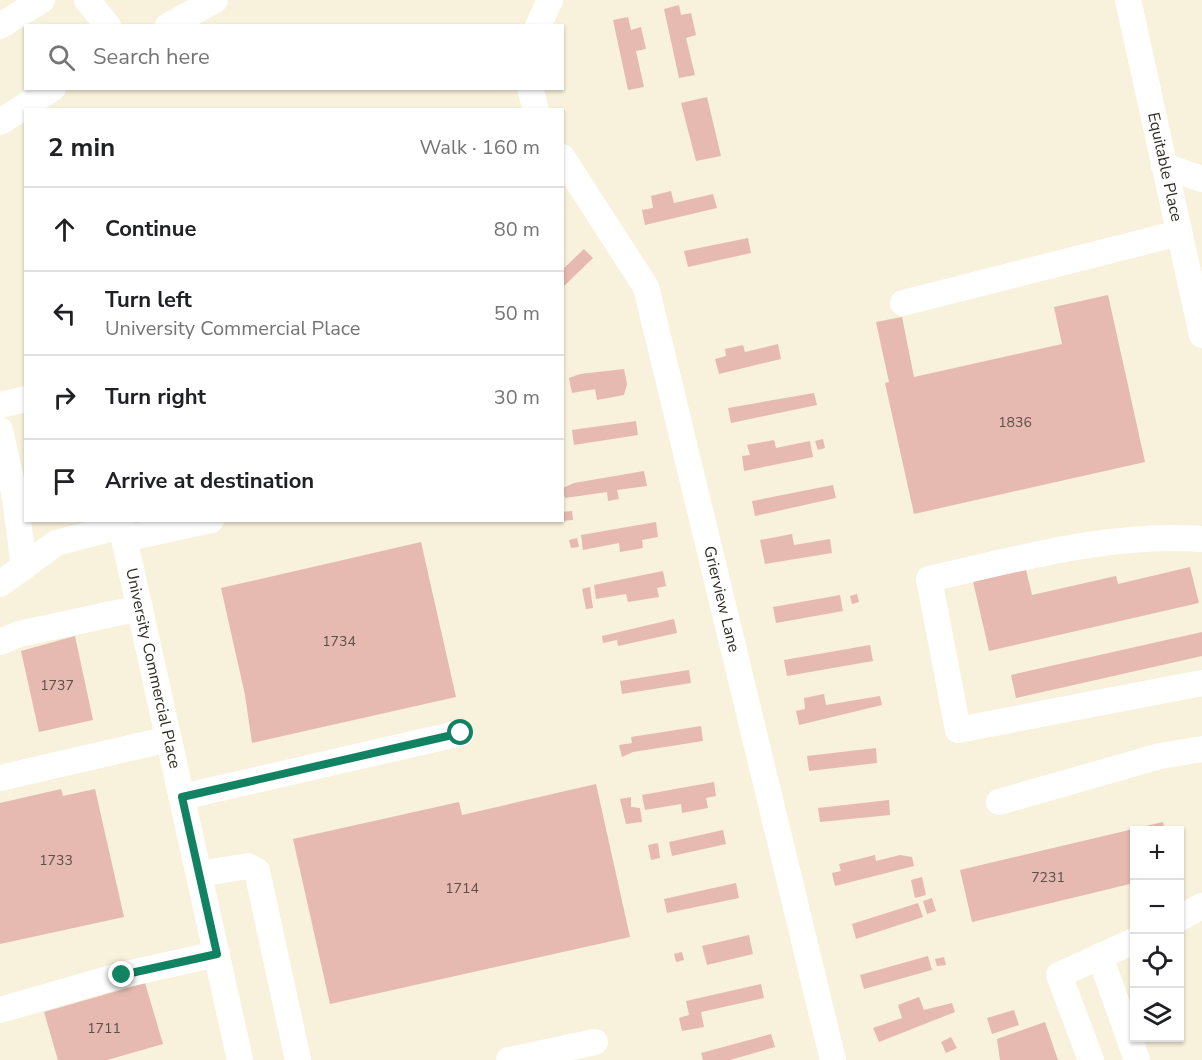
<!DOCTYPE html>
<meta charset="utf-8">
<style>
body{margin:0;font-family:"Nunito Sans",sans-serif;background:#f2f2f2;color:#202124}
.controls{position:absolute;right:18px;bottom:18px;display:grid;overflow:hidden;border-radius:0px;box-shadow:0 2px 4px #0004}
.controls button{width:54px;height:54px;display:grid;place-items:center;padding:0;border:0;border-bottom:2px solid #e0e0e0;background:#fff;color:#202124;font:30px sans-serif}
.stop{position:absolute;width:18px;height:18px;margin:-14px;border:4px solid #118362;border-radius:50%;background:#fff}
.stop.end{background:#118362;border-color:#fff;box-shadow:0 2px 6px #0008}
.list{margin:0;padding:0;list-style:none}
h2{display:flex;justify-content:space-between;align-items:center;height:78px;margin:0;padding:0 24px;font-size:26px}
h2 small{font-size:20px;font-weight:400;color:#757577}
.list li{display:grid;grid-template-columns:39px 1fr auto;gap:18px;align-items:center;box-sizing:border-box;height:84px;padding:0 24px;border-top:2px solid #e0e0e0}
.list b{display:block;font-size:22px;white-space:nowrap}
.list p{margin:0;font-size:20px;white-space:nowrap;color:#757577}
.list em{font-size:20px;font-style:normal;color:#757577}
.icon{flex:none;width:33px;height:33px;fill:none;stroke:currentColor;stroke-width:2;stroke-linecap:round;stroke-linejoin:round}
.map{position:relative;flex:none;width:1202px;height:1060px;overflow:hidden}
.search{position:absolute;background:#fff;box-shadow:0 2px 4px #0004;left:24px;top:24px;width:540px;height:66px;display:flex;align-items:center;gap:15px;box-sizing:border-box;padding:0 21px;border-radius:0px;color:#757577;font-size:22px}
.panel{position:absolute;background:#fff;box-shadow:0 2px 4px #0004;left:24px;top:108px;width:540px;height:414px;border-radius:0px}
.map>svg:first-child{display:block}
.building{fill:#e6bab0}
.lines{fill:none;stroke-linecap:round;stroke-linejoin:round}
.minor{stroke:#fff;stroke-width:26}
.route{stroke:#118362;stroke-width:8}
.labels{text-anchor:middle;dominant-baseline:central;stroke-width:4.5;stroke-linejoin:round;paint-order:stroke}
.number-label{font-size:14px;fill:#5c4f46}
.street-label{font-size:16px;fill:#2e2b23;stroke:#fefefe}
</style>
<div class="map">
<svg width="1202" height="1060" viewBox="0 0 1202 1060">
<rect width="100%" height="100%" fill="#f8f1dc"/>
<path class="building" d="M679 5 681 15 691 13 696 35 686 38 695 75 679 78 664 9Z
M628 17 631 30 641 27 646 49 636 51 644 87 628 90 613 20Z
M707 97 721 156 696 161 681 103Z
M671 191 674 203 713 194 717 208 645 225 642 210 653 208 651 196Z
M748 238 751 253 688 267 684 251Z
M584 249 593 258 562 288V270Z
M1108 295 1145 462 914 514 885 383 889 382 876 322 902 317 914 377 1062 344 1054 307Z
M778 344 781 359 719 374 715 359 726 356 725 349 743 345 745 352Z
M624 369 627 384 624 395 597 400 595 389 572 393 569 378 580 374Z
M814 393 817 405 731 423 728 408Z
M636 421 638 435 574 445 572 430Z
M823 439 825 448 818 450 815 441Z
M774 440 776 448 810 441 813 457 744 471 742 456 750 455 747 445Z
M644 471 647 486 617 490 619 499 608 501 607 492 565 498 563 488 574 483Z
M833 485 836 498 755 516 752 501Z
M572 511 573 520 562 521V512Z
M656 522 658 537 642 540 643 548 620 552 619 543 583 550 581 535Z
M792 534 794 545 830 539 832 553 765 564 760 540Z
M577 538 579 547 571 548 569 540Z
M421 542 456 697 252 743 245 695 221 588Z
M1025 565 1032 595 1116 576 1118 584 1190 567 1199 603 989 651 972 577Z
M663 571 666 586 657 588 659 597 628 602 626 594 596 599 594 585Z
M590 587 593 608 586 609 582 589Z
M857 594 859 602 852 604 850 596Z
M840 595 843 611 776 623 773 607Z
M674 619 677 633 618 646 617 640 603 643 602 636Z
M1202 632V656L1016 698 1011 675Z
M75 636 93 720 39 732 21 651Z
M870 645 873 661 787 676 784 660Z
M689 670 691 683 622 694 620 681Z
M824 694 826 705 880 696 882 705 799 725 796 711 805 709 804 698Z
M701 726 703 741 633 752 622 757 619 745 632 743 631 737Z
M876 748 877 763 809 771 807 756Z
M714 782 716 796 706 798 708 808 682 813 681 804 645 810 642 795Z
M596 784 630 937 330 1004 293 839 459 802 462 815Z
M61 789 63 796 95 789 124 917 0 944V803Z
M631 797V807L640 808 642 822 626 824 620 799Z
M889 800 890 815 820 822 818 808Z
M1163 822 1165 830 1134 831V883L972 922 960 870Z
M723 830 726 844 672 856 669 842Z
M658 843 660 858 651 860 648 845Z
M875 855 876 861 900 855 912 857 914 866 835 886 832 873 841 871 839 864Z
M922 877 926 895 915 898 911 880Z
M736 883 739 898 667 913 664 899Z
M932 898 936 911 927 914 923 901Z
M918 903 923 917 856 939 852 924Z
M749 935 753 954 707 965 702 946Z
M682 952 684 960 676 962 674 954Z
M928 956 932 970 864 989 860 975Z
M944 957 946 965 937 966 935 959Z
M145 983 163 1044 107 1060H58L44 1012Z
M761 984 764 998 701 1012 704 1027 682 1031 679 1018 689 1015 686 1001Z
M919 997 924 1010 952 1003 955 1012 879 1042 873 1028 902 1018 898 1005Z
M1014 1010 1019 1025 992 1034 987 1018Z
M1045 1022 1058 1060H1000L997 1039Z
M771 1034 775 1047 730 1060H703L701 1053Z
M951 1037 957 1048 946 1053 941 1042Z"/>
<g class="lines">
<g class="minor">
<path d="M87 0 108 26"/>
<path id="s1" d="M1128 0 1202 335"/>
<path d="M0 26 42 0"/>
<path d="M168 26 215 0"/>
<path d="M538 26 550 0"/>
<path d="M530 88 536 110"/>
<path d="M0 122 53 88"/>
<path id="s2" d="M562 157 646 287 833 1060"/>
<path d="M1164 166 1202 179"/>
<path d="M903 303 1179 233"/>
<path d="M0 405 26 399"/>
<path d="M0 430 15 497 24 567"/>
<path id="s3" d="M120 520 240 1060"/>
<path d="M124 539 211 520"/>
<path d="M1202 539C1112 532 1017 559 929 579L958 730 1202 683"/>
<path d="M0 584 56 543 122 526"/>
<path d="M0 642 19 634 140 608"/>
<path d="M0 778 169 739"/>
<path d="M182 797 461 733"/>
<path d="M999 802 1160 756 1202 749"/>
<path d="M199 874 248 866 257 871 298 1060"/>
<path d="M1180 918 1202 906"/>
<path d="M1100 956 1137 1060"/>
<path d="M0 1010 122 975 217 954"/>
<path d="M509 1060 595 1042"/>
<path d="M1091 1060 1059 975 1134 941"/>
</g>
</g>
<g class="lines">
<path class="route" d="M122 975 217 954 182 797 461 733"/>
</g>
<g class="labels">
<g class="number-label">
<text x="1015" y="422">1836</text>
<text x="339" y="641">1734</text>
<text x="57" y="685">1737</text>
<text x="56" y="860">1733</text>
<text x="1048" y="877">7231</text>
<text x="462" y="888">1714</text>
<text x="104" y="1028">1711</text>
</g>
<g class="street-label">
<text stroke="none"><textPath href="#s1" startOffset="171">Equitable Place</textPath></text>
<text stroke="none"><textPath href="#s2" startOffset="476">Grierview Lane</textPath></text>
<text stroke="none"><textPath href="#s3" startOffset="152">University Commercial Place</textPath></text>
</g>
</g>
</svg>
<div class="controls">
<button>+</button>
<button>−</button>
<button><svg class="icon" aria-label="locate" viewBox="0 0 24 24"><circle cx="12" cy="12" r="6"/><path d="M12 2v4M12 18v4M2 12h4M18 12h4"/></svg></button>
<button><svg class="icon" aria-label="layers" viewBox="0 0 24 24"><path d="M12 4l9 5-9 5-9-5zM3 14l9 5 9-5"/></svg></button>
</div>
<div class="stop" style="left:461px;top:733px"></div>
<div class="stop end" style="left:122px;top:975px"></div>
<div class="search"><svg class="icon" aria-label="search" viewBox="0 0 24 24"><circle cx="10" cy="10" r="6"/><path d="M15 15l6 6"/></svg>Search here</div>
<section class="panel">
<h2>2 min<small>Walk · 160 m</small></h2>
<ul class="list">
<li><svg class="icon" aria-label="ahead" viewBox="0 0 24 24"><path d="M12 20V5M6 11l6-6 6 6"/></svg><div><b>Continue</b></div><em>80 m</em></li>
<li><svg class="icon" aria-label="left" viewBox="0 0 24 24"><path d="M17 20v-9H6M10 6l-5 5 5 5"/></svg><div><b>Turn left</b><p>University Commercial Place</p></div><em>50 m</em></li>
<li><svg class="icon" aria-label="right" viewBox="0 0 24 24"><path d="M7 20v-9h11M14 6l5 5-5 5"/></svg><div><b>Turn right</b></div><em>30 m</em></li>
<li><svg class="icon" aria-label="arrive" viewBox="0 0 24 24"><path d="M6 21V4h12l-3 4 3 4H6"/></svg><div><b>Arrive at destination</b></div></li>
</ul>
</section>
</div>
